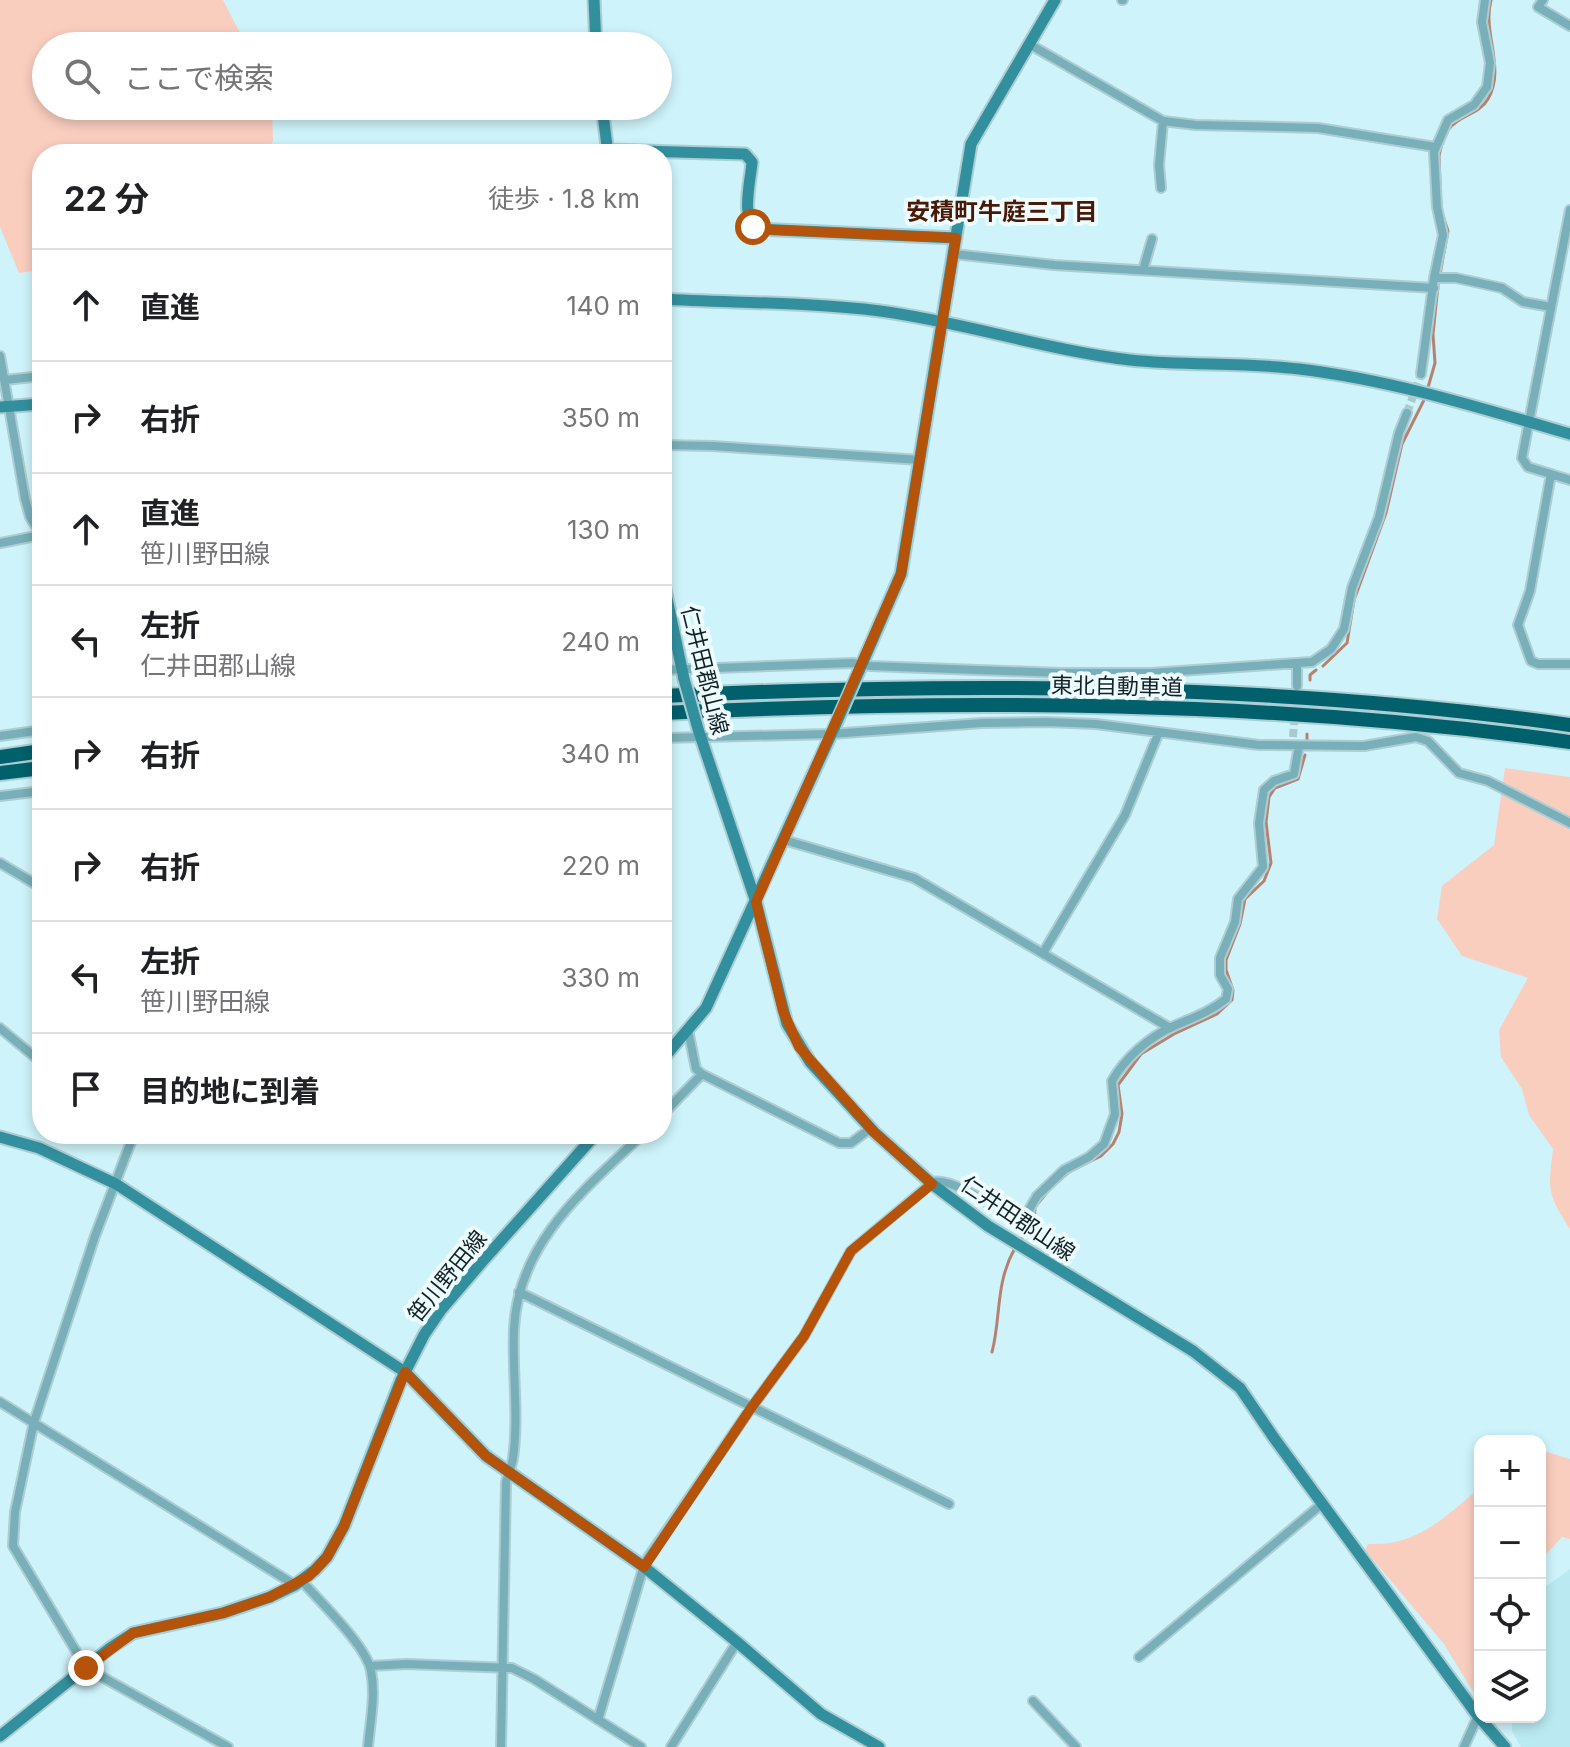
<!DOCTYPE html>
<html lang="ja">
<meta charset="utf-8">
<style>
body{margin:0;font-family:Inter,"Noto Sans JP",sans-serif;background:#f2f2f2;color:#202124}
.controls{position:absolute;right:24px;bottom:24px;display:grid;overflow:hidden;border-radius:16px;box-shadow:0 4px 12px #0003}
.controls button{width:72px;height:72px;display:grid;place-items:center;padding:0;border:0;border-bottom:2px solid #e0e0e0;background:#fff;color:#202124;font:40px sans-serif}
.stop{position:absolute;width:24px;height:24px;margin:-18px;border:6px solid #b45309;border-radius:50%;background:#fff}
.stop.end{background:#b45309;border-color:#fff;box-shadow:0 2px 8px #0008}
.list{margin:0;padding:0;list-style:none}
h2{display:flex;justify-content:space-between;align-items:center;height:104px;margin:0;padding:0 32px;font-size:34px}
h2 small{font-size:26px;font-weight:400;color:#757577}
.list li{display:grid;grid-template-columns:52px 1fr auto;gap:24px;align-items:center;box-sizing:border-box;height:112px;padding:0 32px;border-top:2px solid #e0e0e0}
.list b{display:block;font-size:30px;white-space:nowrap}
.list p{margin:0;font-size:26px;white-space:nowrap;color:#757577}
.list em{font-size:26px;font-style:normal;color:#757577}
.icon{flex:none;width:44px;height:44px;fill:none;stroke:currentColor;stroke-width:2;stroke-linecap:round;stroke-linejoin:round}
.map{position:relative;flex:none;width:1570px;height:1747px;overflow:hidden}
.search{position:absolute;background:#fff;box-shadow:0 4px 12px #0003;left:32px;top:32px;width:640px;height:88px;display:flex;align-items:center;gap:20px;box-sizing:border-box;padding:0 28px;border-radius:44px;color:#757577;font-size:30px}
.panel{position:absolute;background:#fff;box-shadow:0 4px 12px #0003;left:32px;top:144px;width:640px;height:1000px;border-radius:32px}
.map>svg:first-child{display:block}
.built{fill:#bae9f1}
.green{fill:#f9cebf}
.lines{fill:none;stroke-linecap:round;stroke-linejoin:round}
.stream{stroke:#b68270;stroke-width:3}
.street-tunnel{stroke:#a9c9cf;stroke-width:8;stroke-dasharray:8 4;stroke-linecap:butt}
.street-casing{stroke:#accdd3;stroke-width:12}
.secondary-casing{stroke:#accdd3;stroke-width:15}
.highway-casing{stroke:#accdd3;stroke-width:18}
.street{stroke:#79afb8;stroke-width:8}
.secondary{stroke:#32909e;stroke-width:11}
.highway{stroke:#00606c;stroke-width:14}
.secondary-bridge-casing{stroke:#accdd3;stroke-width:15;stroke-linecap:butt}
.secondary-bridge{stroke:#32909e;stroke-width:11}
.route{stroke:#b45309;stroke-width:10}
.labels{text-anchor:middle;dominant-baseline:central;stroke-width:8;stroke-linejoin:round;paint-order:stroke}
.street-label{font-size:22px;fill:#132124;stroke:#edfcfe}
.neighbourhood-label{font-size:24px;font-weight:bold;fill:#4a1906;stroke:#edfcfe}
</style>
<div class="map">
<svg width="1570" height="1747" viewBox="0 0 1570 1747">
<rect width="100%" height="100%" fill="#cef3fa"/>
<path class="built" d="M1570 1569V1747H1521L1512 1731V1717H1540V1591Z"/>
<path class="green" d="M0 0H223L240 33 252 46H46V106H272L273 141 266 154H42V270L19 273 0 227Z
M1505 768 1570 777V1229C1547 1193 1548 1190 1553 1149L1529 1115 1522 1089 1501 1057 1499 1030 1528 978 1462 956 1437 919 1442 886 1494 845Z
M1540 1450 1570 1459V1539L1562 1537 1540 1561Z
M1480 1488V1703L1444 1644 1365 1550 1368 1544C1419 1546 1444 1517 1480 1488Z"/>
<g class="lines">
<path class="stream" d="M1449 129C1458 115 1479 115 1488 99 1506 68 1482 33 1491 0
M1427 391 1435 363 1433 334 1438 285 1448 231 1441 210 1439 156 1442 143
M1323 666 1347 643 1354 600 1386 513 1402 444 1425 398
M1310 680V675L1316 670
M1307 734V743
M1019 1242 1034 1223 1035 1207 1048 1191 1069 1172 1101 1156 1113 1144 1119 1132 1122 1114 1118 1085 1141 1054 1174 1034 1217 1014 1232 1000 1233 990 1226 970V960L1240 924 1245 899 1264 881 1271 863 1266 822 1269 797 1275 788 1298 779 1305 755
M992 1352C1001 1319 995 1283 1015 1248"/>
<path class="street-tunnel" d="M1407 413 1421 374
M1293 737 1296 694"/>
<g class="street-casing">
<path id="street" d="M1122 0H1123
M1543 0 1538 7 1570 26
M1029 44 1163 121 1196 125 1318 128 1435 147
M281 107 289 106
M1161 188 1159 165 1163 121
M1570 210 1522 458 1528 467 1570 480
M954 254 1054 265 1434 288
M1143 270 1152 239
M1434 278H1456L1502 288 1523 302 1551 307
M0 356 25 499 30 517 42 537
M1421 374 1434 278 1443 235 1437 207 1434 152 1448 120 1474 105 1487 87 1490 63 1482 22 1485 0
M5 380 42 376
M662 445 713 446 920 460
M1551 474 1530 591 1518 625 1531 661 1538 664H1570
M0 543 41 535
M662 670 853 663 871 666 1060 673H1151L1312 662 1331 649 1344 629 1352 588 1379 517 1399 433 1407 413
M1297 686V665
M0 736 42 730
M662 738 831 734 982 723 1046 722 1096 724 1259 745 1364 746 1416 737 1428 741 1459 773 1488 781 1570 823
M0 796 42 791
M784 840 914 878 1170 1028
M0 863 42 888
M1043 953 1125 815 1159 732
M0 1028 42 1063
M688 1030 696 1069 702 1074 839 1143H851L871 1128
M662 1115 702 1074
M134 1134 95 1236 34 1422 15 1512 13 1546 86 1668 228 1747
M519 1292 949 1504
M0 1402 295 1585
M302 1581C320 1602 366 1645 371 1671 376 1695 370 1723 368 1747
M1139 1657 1323 1503
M370 1666 407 1664 512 1668 534 1679 641 1747
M1033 1701 1076 1747
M598 1720 645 1562 751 1408 804 1336 851 1251 933 1182C954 1177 1000 1212 1020 1224L1027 1225 1030 1208 1037 1196 1064 1170 1089 1157 1104 1144 1115 1114 1112 1081C1125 1058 1149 1037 1174 1026 1192 1018 1210 1012 1226 999L1228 989 1220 975V958L1235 922 1238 899 1263 867 1259 823 1264 790 1274 781 1294 774 1299 746
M501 1747 506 1482C508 1474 512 1466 513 1458 519 1416 512 1371 514 1329 518 1242 585 1189 643 1134
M671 1747 737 1642
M1464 1747 1478 1716"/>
</g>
<g class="secondary-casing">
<path id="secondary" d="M594 0 596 46
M602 106 608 154
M608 150 745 154 752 162C751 180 739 222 759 229L956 238
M662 299C734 303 808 302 880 311 964 322 1045 350 1130 360 1186 366 1243 362 1299 369 1392 380 1481 408 1570 434
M0 407 42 404
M662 575 684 679
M859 671 901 574 971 144 1055 0
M698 729 756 902 787 1024 810 1062 874 1132 932 1184 988 1226 1193 1351 1240 1388 1274 1438 1478 1716 1505 1747
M662 1060 706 1008 835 726
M0 1137 39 1148 116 1184 405 1372 486 1456 644 1567 737 1642 821 1714 879 1747
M0 1736 110 1648 133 1633 223 1613 270 1597 295 1585 315 1570 327 1557 344 1526 401 1380 424 1335 441 1310 482 1262 596 1134"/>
</g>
<g class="highway-casing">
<path id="highway" d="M662 696C960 682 1275 683 1570 725
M662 713C964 699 1270 700 1570 742
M0 757 42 751
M0 773 42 768"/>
</g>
<use href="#street" class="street"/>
<use href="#secondary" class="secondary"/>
<use href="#highway" class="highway"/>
<g class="secondary-bridge-casing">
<path id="secondary-bridge" d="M684 679 698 729
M835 726 859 671"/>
</g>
<use href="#secondary-bridge" class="secondary-bridge"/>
</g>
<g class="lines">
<path class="route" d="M86 1668 133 1633 223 1613 270 1597 309 1576 327 1557 344 1526 405 1372 486 1456 644 1567 751 1408 804 1336 851 1251 932 1184 874 1132 799 1047 783 1011 756 902 901 574 956 238 759 229 753 227"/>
</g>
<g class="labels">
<g class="street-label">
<text transform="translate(705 670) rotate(76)">仁井田郡山線</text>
<text transform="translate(1117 686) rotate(1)">東北自動車道</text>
<text transform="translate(1018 1218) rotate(34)">仁井田郡山線</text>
<text transform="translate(447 1276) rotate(-51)">笹川野田線</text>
</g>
<g class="neighbourhood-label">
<text x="1002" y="211">安積町牛庭三丁目</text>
</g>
</g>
</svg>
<div class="controls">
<button>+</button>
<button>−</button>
<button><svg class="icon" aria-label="locate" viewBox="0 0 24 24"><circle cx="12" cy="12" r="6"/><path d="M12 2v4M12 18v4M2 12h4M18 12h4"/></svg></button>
<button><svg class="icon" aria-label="layers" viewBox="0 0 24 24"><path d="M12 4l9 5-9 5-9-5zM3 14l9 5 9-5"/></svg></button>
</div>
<div class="stop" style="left:753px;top:227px"></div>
<div class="stop end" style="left:86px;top:1668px"></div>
<div class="search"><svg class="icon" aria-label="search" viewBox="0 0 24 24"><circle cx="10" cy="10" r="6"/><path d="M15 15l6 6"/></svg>ここで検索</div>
<section class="panel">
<h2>22 分<small>徒歩 · 1.8 km</small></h2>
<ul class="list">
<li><svg class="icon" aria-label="ahead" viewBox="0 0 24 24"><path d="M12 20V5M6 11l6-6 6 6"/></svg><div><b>直進</b></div><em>140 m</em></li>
<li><svg class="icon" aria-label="right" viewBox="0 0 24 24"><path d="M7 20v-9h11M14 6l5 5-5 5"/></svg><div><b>右折</b></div><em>350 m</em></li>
<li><svg class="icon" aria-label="ahead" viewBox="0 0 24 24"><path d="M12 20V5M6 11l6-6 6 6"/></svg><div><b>直進</b><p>笹川野田線</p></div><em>130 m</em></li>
<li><svg class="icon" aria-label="left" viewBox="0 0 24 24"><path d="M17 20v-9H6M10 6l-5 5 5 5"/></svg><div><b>左折</b><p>仁井田郡山線</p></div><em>240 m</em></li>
<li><svg class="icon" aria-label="right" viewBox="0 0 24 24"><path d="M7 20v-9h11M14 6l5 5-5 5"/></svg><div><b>右折</b></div><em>340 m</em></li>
<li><svg class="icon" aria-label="right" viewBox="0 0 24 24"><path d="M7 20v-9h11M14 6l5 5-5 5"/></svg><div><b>右折</b></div><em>220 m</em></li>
<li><svg class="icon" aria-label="left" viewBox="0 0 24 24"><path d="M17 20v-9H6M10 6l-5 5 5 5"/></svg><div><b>左折</b><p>笹川野田線</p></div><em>330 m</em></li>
<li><svg class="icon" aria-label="arrive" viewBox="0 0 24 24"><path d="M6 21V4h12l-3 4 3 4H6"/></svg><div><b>目的地に到着</b></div></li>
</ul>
</section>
</div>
